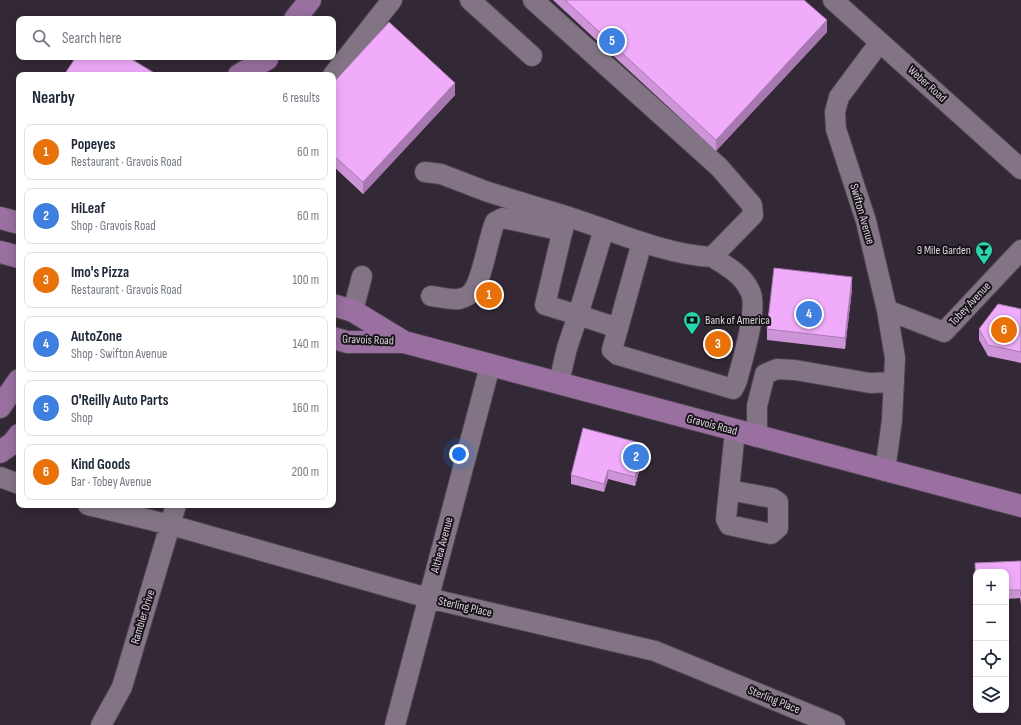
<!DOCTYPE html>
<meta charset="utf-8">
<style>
body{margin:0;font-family:"Sofia Sans Condensed",sans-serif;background:#f6f6f7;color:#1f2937}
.controls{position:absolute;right:12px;bottom:12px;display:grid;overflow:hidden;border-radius:8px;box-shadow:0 2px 10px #0003}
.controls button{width:36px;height:36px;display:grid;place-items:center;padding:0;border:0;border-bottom:1px solid #e0e1e3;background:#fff;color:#1f2937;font:20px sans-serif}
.you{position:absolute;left:459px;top:454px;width:14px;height:14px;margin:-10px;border:3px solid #fff;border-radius:50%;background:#1a73e8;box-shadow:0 0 0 6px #1a73e833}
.badge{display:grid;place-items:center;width:26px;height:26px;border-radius:50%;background:#24766c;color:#fff;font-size:13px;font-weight:700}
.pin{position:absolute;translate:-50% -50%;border:2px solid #fff;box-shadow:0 1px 4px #0006}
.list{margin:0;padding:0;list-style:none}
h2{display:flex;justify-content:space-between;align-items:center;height:52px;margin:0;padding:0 16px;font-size:17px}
h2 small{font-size:13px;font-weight:400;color:#747a83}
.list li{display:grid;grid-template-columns:26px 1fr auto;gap:12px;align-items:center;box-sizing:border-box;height:56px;margin:0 8px 8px;padding:0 8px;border:1px solid #e0e1e3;border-radius:8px}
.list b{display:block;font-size:15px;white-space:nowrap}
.list p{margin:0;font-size:13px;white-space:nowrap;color:#747a83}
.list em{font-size:13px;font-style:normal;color:#747a83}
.icon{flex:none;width:22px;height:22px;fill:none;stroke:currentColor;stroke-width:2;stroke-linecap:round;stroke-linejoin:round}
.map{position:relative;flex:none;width:1021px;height:725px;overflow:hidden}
.search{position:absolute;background:#fff;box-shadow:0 2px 10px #0003;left:16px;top:16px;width:320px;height:44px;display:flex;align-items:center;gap:10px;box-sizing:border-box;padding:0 14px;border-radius:8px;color:#747a83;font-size:15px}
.panel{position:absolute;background:#fff;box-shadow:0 2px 10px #0003;left:16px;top:72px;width:320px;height:436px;border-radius:8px}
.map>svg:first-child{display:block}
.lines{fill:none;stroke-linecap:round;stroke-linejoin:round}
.minor-casing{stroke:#4d434e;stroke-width:22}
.major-casing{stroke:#4d434e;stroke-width:24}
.minor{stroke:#827484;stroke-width:20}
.major{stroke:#9970a0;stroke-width:22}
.wall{fill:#ce94d8}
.shaded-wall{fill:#a878b0}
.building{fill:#f0acfb;stroke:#a878b0}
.labels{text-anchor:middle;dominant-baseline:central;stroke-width:4;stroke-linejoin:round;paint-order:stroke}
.street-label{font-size:12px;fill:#dad3db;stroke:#181319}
.poi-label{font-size:12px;fill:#dad3db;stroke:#181319;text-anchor:end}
</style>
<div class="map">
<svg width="1021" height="725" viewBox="0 0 1021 725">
<rect width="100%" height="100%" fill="#332835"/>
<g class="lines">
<g class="minor-casing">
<path id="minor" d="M470 0 532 56
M833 0 1021 169
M880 42 839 97 835 112 836 129 866 221 887 310 895 358 892 420 885 471
M333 75 392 0
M425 172 441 174 488 192 566 216 545 305 578 315 604 229C638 241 675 255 712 257L753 215 752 205 719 167 533 0
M566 216 604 229
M642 242 612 350 618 355 733 389 737 381C742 361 759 308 750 291 743 275 727 266 712 257
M431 296C440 297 450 300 459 299 463 298 469 296 472 292 482 281 488 239 495 222L503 218 563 231
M887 310 944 332 1021 250
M353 311 362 276
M559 382 567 348 578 315 618 328
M757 437V406L765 374 777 369 795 370 870 383 894 382
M0 477 19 484
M729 490 772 498 778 502V528L771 534 729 525 726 519 735 431
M88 505 171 525 428 598 655 651 835 725
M101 725 122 687 176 505
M395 725 490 366"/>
</g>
<g class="major-casing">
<path id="major" d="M295 19 310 0
M239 75 267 59
M0 218 19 223
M0 252 19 257
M333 305 353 311 404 342
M333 338 347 342H404L1021 506
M0 407 19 380
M0 452 13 443 19 435"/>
</g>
<use href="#minor" class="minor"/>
<use href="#major" class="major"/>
</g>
<path class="wall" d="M553 0H804L827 32 716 151Z
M333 83 455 95 363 194 333 166Z
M852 289 845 349 767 340V329Z
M1021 309V363L988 356 979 340V329Z
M644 453 635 486 608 479 604 492 571 484V475Z
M1021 561V605L1020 598 1006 599V572H976V596L975 563Z"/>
<path class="shaded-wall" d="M827 20V32L716 151V140Z
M455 83V95L363 194V182Z
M852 277V289L845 349V338Z
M644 444V453L635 486V477Z
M608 470V479L604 492V484Z"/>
<path class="building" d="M565 0H804L827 20 716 140Z
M389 22 455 83 363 182 333 155V83Z
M76 57H128L156 74 155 75H64Z
M774 268 852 277 845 338 767 329Z
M998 304 1021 309V352L988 345 979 329Z
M583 428 644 444 635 477 608 470 604 484 571 475Z
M1021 561V596L1020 590H1006V572H976V587L975 563Z"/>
<defs>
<g id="bar-pin" transform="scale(0.9)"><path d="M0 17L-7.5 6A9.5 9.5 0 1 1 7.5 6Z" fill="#29d5ad" stroke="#181319"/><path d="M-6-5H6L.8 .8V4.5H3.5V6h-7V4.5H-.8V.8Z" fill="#111"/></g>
<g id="bank-pin" transform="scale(0.9)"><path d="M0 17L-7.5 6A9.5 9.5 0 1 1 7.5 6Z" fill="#29d5ad" stroke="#181319"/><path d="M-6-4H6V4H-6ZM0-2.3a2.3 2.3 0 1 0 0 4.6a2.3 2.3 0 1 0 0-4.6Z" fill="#111"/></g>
</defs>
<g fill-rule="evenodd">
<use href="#bar-pin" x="984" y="250"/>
<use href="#bank-pin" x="692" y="320"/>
</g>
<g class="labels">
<g class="street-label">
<text transform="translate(927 84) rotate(42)">Weber Road</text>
<text transform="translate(862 214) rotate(74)">Swifton Avenue</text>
<text transform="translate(970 304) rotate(-47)">Tobey Avenue</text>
<text transform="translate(368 340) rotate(2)">Gravois Road</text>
<text transform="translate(712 425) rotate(15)">Gravois Road</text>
<text transform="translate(442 545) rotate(-75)">Althea Avenue</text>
<text transform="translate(465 607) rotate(13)">Sterling Place</text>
<text transform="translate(143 617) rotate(-73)">Rambler Drive</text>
<text transform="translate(774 700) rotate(22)">Sterling Place</text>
</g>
<g class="poi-label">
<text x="971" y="250">9 Mile Garden</text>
<text x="705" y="320" text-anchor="start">Bank of America</text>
</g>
</g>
</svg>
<div class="controls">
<button>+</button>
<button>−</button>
<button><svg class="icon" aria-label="locate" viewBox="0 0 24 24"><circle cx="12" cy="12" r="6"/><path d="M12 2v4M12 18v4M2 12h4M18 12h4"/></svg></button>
<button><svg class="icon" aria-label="layers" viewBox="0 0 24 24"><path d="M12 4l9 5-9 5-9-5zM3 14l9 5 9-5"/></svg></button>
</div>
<div class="you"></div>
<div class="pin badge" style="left:489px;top:295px;background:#e8710a">1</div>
<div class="pin badge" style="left:636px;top:457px;background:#3f7fe0">2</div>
<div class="pin badge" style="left:718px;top:344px;background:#e8710a">3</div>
<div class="pin badge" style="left:809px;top:314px;background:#3f7fe0">4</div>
<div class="pin badge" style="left:612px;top:41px;background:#3f7fe0">5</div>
<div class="pin badge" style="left:1004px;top:330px;background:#e8710a">6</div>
<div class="search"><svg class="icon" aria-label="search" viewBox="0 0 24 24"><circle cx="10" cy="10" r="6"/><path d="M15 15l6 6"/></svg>Search here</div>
<section class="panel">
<h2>Nearby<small>6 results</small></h2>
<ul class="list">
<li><span class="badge" style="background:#e8710a">1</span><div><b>Popeyes</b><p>Restaurant · Gravois Road</p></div><em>60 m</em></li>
<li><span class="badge" style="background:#3f7fe0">2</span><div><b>HiLeaf</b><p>Shop · Gravois Road</p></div><em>60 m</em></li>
<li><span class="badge" style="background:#e8710a">3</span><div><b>Imo's Pizza</b><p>Restaurant · Gravois Road</p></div><em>100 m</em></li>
<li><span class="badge" style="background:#3f7fe0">4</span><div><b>AutoZone</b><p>Shop · Swifton Avenue</p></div><em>140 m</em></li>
<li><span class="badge" style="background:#3f7fe0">5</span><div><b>O'Reilly Auto Parts</b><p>Shop</p></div><em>160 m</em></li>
<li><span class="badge" style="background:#e8710a">6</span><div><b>Kind Goods</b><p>Bar · Tobey Avenue</p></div><em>200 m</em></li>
</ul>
</section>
</div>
